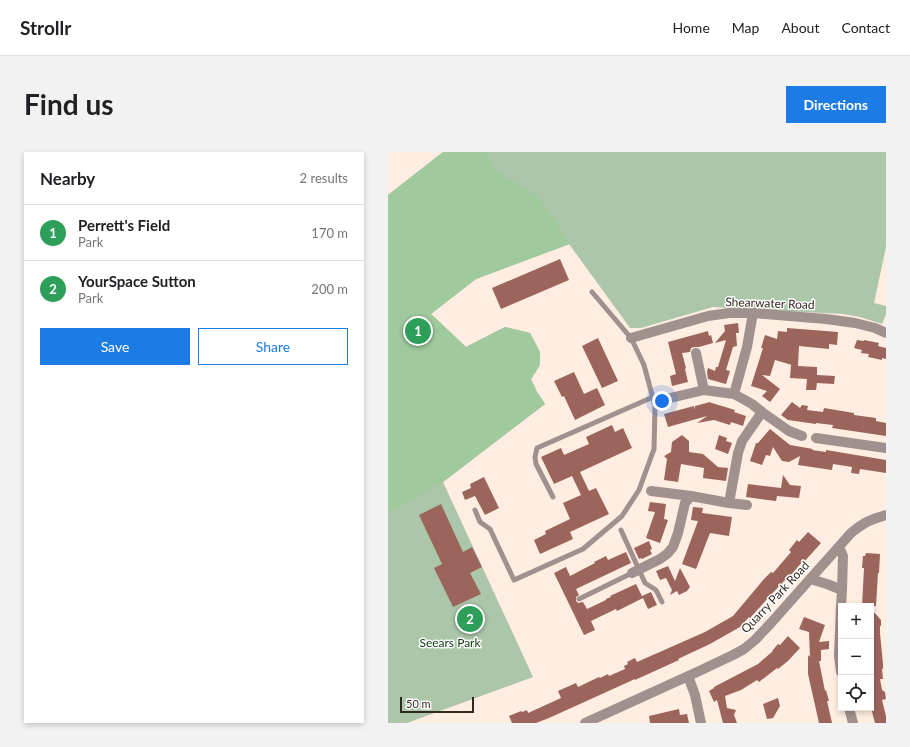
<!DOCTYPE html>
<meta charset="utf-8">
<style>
body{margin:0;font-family:Lato,sans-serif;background:#f2f2f2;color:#202124}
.controls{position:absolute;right:12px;bottom:12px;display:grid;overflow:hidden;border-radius:0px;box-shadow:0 2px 6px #0003}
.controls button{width:36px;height:36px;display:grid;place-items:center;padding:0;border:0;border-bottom:1px solid #e0e0e0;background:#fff;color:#202124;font:20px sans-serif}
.scale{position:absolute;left:12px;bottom:10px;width:74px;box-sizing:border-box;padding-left:4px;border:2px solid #322820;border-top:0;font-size:11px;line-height:14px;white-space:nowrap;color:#322820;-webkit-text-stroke:3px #fefefe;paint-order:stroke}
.you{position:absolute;left:274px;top:249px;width:14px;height:14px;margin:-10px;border:3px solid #fff;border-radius:50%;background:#1a73e8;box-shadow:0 0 0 6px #1a73e833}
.badge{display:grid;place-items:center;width:26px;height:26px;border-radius:50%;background:#1c7be4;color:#fff;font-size:13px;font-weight:700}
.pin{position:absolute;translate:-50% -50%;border:2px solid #fff;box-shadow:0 1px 4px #0006}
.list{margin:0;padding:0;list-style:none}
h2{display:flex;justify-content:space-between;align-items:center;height:52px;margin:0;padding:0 16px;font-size:17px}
h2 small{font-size:13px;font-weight:400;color:#757577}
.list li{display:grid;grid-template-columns:26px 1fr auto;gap:12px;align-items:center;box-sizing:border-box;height:56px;padding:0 16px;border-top:1px solid #e0e0e0}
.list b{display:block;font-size:15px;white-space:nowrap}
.list p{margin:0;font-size:13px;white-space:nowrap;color:#757577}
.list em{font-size:13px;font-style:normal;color:#757577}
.actions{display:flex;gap:8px;padding:12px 16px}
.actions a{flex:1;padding:9px 0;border:1px solid #1c7be4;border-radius:0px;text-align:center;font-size:14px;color:#1c7be4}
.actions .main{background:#1c7be4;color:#fff}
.icon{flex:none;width:22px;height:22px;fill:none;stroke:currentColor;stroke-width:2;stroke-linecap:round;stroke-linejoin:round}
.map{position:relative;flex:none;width:498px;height:571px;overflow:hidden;border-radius:0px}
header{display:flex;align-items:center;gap:24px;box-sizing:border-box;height:56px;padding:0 20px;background:#fff;border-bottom:1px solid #e0e0e0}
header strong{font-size:19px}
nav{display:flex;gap:22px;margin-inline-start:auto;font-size:14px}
.intro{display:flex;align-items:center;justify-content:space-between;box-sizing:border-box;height:96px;padding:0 24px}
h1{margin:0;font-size:28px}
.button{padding:10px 18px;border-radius:0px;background:#1c7be4;color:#fff;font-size:14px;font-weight:700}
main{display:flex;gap:24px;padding:0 24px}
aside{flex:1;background:#fff;border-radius:0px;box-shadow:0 2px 6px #0003}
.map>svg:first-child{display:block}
.green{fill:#abc6a9}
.forest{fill:#a0c99e}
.building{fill:#9c655b}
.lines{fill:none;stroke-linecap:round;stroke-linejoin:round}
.lane{stroke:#a0908e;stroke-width:5}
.street{stroke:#a0908e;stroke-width:10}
.labels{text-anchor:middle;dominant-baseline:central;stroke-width:3;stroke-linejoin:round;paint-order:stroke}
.street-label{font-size:12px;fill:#322820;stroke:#fefefe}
.park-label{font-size:12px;fill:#0d370d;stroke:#fefefe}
</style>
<header>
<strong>Strollr</strong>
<nav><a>Home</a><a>Map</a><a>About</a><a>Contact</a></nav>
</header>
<div class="intro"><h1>Find us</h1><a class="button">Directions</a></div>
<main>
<aside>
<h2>Nearby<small>2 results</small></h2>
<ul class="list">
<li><span class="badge" style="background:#2e9e5b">1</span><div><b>Perrett's Field</b><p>Park</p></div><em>170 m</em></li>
<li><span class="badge" style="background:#2e9e5b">2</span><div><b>YourSpace Sutton</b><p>Park</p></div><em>200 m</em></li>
</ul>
<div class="actions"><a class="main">Save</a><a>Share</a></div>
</aside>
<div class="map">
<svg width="498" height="571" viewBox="0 0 498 571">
<rect width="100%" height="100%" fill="#feede0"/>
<path class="green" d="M55 0H498V95L486 151 498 154V162L494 172 472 165 455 162 325 155 253 176H242L181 92 88 127 43 162 78 195 117 175 142 181 152 200V213L143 227 149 240 157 252 55 330 145 525 19 571H0V43Z"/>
<path class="forest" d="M55 0H100L104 16 150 45 182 92 88 127 43 162 78 195 117 175 142 181 152 200V213L143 227 149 240 157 252 55 330 0 360V43Z"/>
<path class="building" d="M172 107 181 128 113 157 104 136Z
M350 171 351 181H348L349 194 345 195 338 218 342 219 338 232 320 227 319 220 320 216 327 219 328 215H330L338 188 327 191 337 179 336 173Z
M399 176 450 180 449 193 441 192V197L411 194 410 214 429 215V223L447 224 446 232 429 231 428 238H418L419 227 402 226 403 213H404L387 208 382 224 374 223 392 237 382 250 374 244 379 239 363 234 375 196H373L377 183 389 187 390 179 399 180Z
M320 179 321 184 323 183 325 191 311 195H306L303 196 302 200 294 201 298 216 297 217 300 230 284 234 282 224 288 222 280 190Z
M210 186 230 229 214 236 194 194Z
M469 188 476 189V188L491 191 490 194 498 196V207L494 206V208L480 205 481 202 473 201 474 198 466 196Z
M186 220 196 242 209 236 217 253 187 268 176 244 174 245 166 229Z
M322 250 323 251H324L347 258 346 260 358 264 355 274 343 270 342 273 326 268 309 271 319 264 280 275 276 262 306 254 307 258V254Z
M404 250 412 256 414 253 420 254 419 258 435 260 436 256 466 261V263L488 266V269L498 271V284L444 276 445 273 428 271V272L400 268 393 263Z
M224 273 227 280 235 276 244 296 192 320 201 339 208 336 221 362 182 380 185 387 152 402 146 388 158 382 157 379 182 367 175 351 193 343 184 324 166 332 153 305 173 296 176 303 201 292 198 285Z
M382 277 402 293 425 297 424 298 438 300V298L498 308V321L472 317 471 322 463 321 464 315 445 312 444 318 410 313 412 304 401 310 394 309 385 295 382 304 378 303 374 313 362 309 368 291H370Z
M294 283 301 289V300L315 302 330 315 340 316 338 329 315 326 316 316 293 312 290 330 276 328 279 307 276 304 283 300 284 290Z
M331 283 339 286 338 289 344 291 340 302 327 297Z
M395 323 402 333 413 334 411 346 389 344 388 349 358 345 360 332 393 336Z
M96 325 111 356 97 363 87 344 77 348 74 340 83 336 82 332Z
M262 350 278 352 276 367 280 368 272 391 258 386 267 360 260 359Z
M53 352 75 400 84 395 94 415 82 421 93 442 65 455 46 416 54 412 31 363Z
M305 355 315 356 314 361 344 365 341 384 322 381 308 417 294 412 310 369 303 368Z
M420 380 433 391 415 411 414 410 398 429 397 428 380 446 362 466 361 465 352 475 322 492 290 507 291 508 247 528V527L225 537 161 566 148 571H124L121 564 133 559 134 560 139 558 140 561 173 546 170 539 188 531 190 535 211 525 212 526 220 522 221 524 237 517 236 514 240 512 239 510 247 506 249 510 317 480 345 464 376 427 383 420 385 421 403 400 401 398 409 388 411 390Z
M261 389 264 397 262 398 264 402 254 407 253 406 251 407 246 396Z
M238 400 243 411 188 437 191 443 188 445V449L190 451 195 450 199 457 218 448V447L223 445 222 444 248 432 254 444 263 440 269 453 260 457 255 446 229 459 228 457 203 469 207 478 196 483 166 421 178 415 182 424 207 411 206 410 218 404 220 408Z
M478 401 492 402 491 421H490L488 454H474L476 416H474L475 404H477Z
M280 414 287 429 292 416 302 435 299 439 291 443 289 439 282 443 284 438 278 426 272 428 268 419Z
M483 457 493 468V474H492V481L495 512V517H494L495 527H492L494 538 497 540 498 547 494 548 498 564V571H487L483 556Z
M416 465 437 473 431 490 441 489V497L433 498V509H431L437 539 438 538 441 549H439L444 571H431L420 522V503L422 505 421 480 411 477Z
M400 484 412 496 400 509 390 517 389 516 371 530 369 528 353 538 337 544 339 556 348 558 346 563 349 571H335L329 548 326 550 321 539 326 536V535L370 512 385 499H384L390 492 392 493Z
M390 546 392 554 385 566 379 567 375 552Z
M291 557 292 563 299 562 301 571H262L261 564Z"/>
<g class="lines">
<path class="lane" d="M165 345 148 312 147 305 149 296 265 245
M87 358 92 370 102 377 126 428 195 397 234 364 251 338 266 297 267 254 256 213 243 186 204 140
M233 378 257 431 268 438 274 450
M191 447 244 421"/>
<path class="street" d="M243 186 320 164 341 161H365L438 167 467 171 487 176 498 181
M308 201 316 238
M278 247 316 238 346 242
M374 260 401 279 414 284
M428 286 498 296
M263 339 303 344
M341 351 359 353
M451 395 455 404 454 438
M244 421 272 407 279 402 285 395 290 381 297 351 303 344 341 351 350 301 354 289 374 260 364 252 346 242 359 195 365 161
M422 427 439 432 454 438 453 454
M453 454 451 504 453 520
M300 524 307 543 313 571
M461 556 465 571
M197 571 307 521 345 503 356 497 367 488 383 471 463 381C475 371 483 367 498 363"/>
</g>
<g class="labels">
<g class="street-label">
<text transform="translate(382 151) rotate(2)">Shearwater Road</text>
<text transform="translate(387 445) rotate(-47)">Quarry Park Road</text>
</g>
<g class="park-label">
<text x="62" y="490">Seears Park</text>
</g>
</g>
</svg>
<div class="controls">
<button>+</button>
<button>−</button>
<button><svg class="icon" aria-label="locate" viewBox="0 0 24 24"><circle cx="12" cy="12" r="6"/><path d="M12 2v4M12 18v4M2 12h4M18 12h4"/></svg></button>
</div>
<div class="scale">50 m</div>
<div class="you"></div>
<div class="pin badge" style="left:30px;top:179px;background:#2e9e5b">1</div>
<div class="pin badge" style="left:82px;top:467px;background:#2e9e5b">2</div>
</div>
</main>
